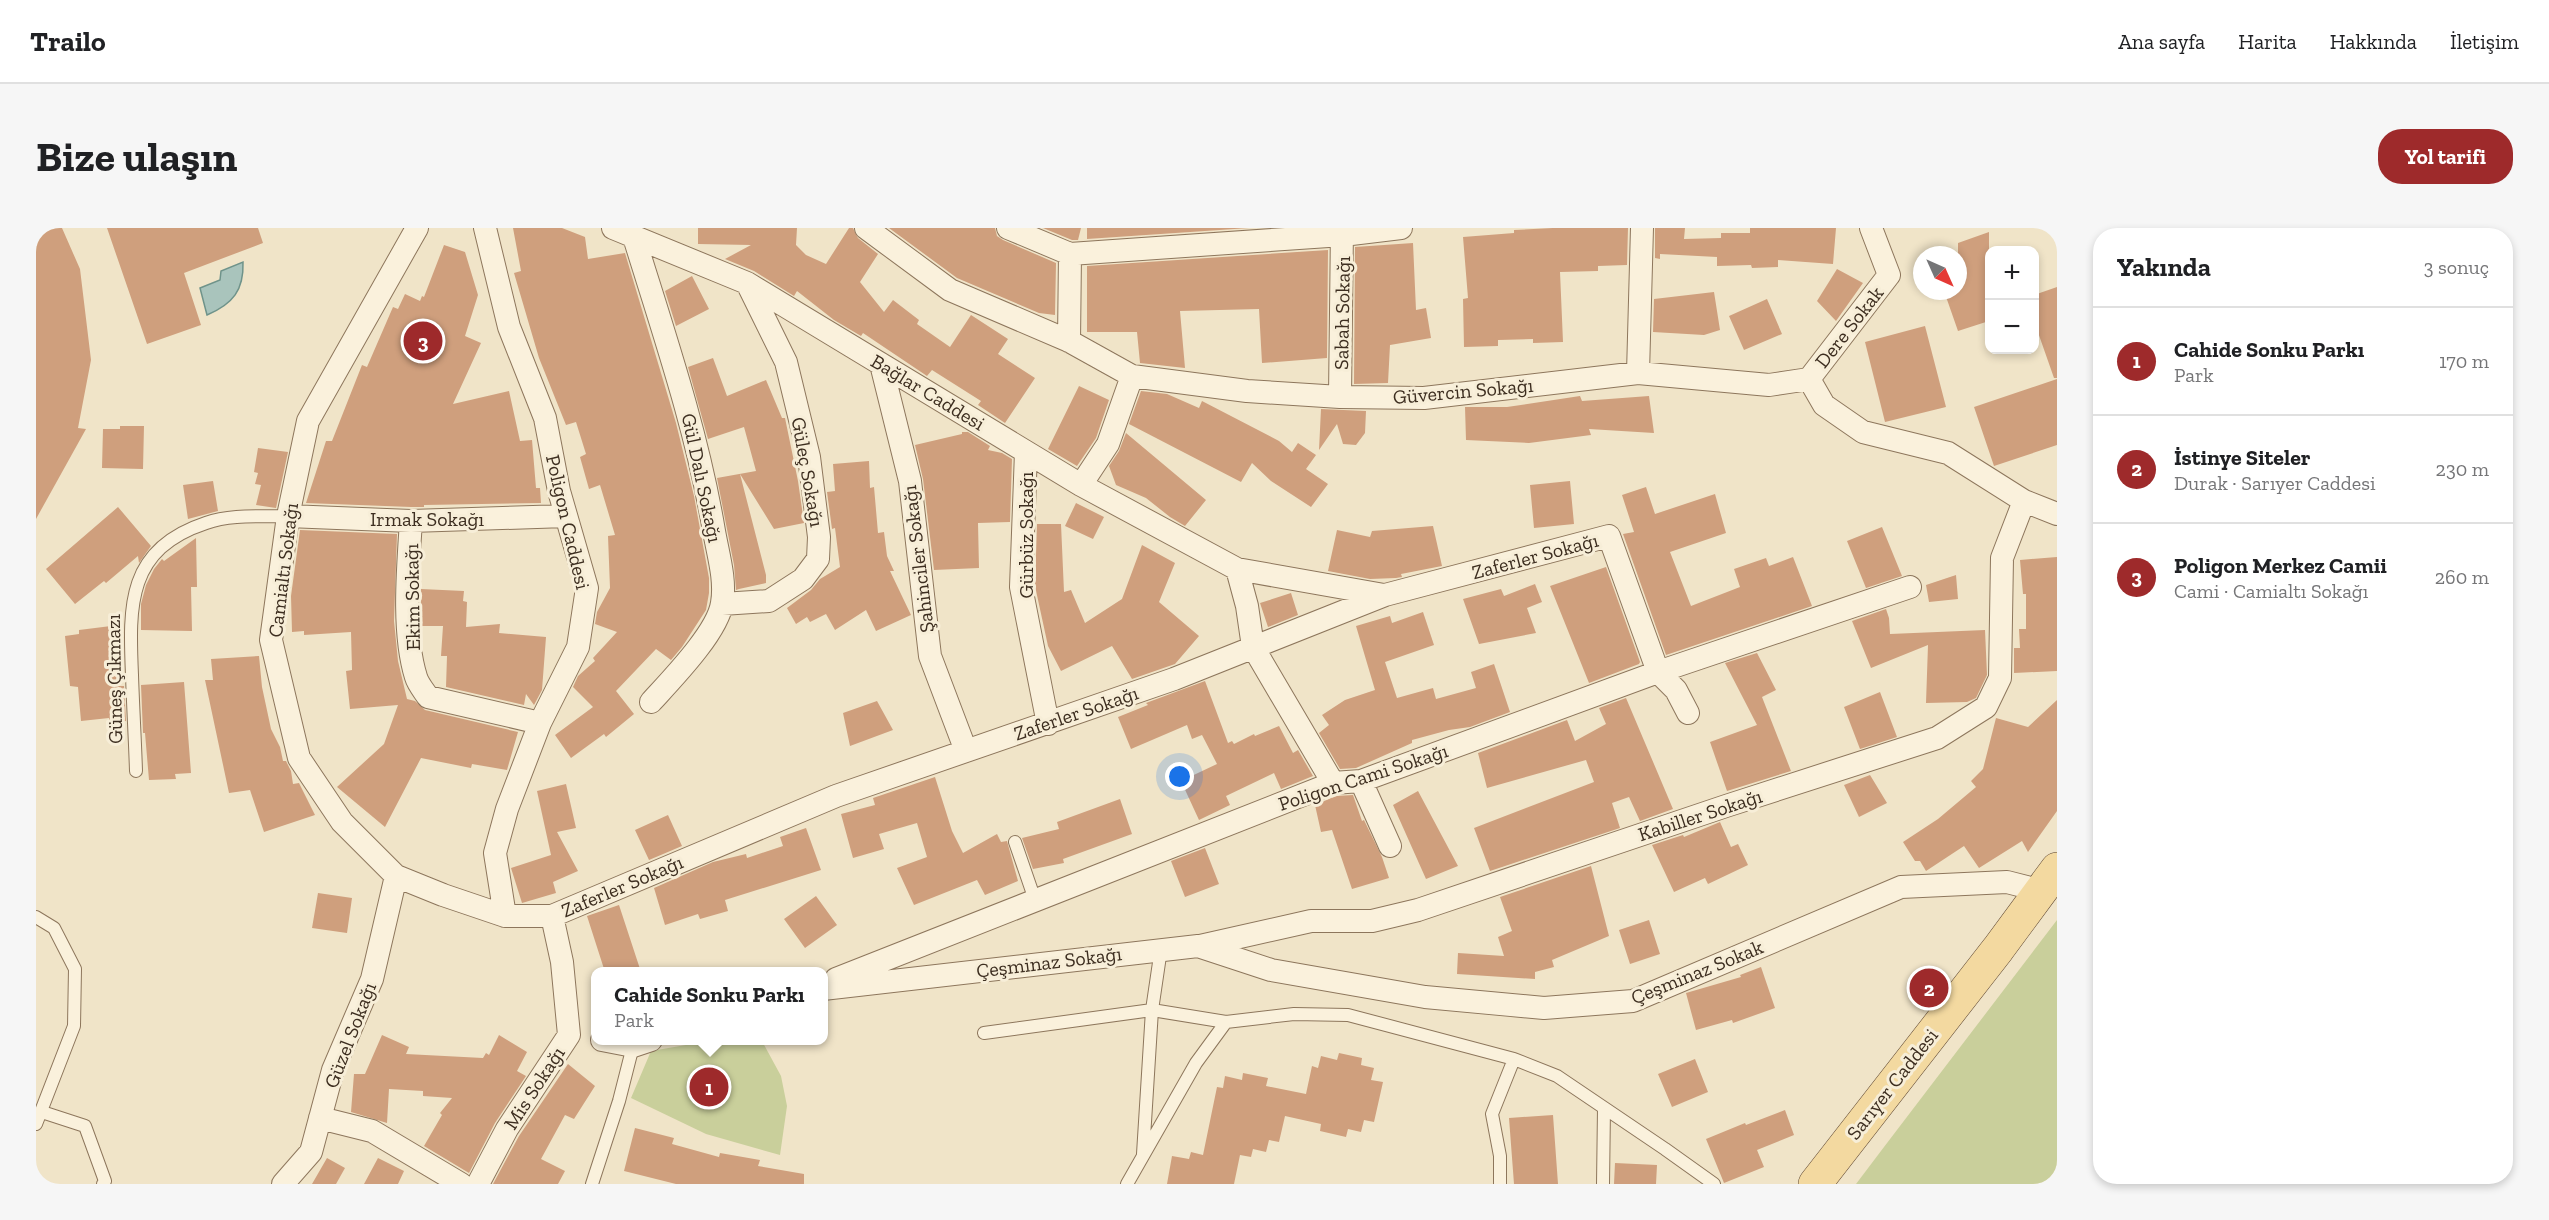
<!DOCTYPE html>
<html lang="tr">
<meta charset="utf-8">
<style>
body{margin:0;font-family:"Zilla Slab",serif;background:#f6f6f6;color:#202124}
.controls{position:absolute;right:18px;top:18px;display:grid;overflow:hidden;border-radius:12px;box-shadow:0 3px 9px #0003}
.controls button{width:54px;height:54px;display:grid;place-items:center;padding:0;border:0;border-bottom:2px solid #e0e0e0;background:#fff;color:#202124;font:30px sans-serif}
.compass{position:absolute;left:1877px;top:18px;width:54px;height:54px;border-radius:50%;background:#fff;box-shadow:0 3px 9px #0003;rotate:135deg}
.you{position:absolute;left:1144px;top:549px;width:21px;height:21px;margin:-15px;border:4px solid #fff;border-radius:50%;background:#1a73e8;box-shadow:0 0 0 9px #1a73e833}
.badge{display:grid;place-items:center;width:39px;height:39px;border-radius:50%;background:#9e2a2b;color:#fff;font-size:20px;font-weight:700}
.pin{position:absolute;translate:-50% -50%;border:3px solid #fff;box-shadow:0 2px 6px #0006}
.popup{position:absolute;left:555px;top:739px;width:237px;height:78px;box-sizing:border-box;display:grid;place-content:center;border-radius:12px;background:#fff;filter:drop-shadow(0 2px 4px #0005);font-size:20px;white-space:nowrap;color:#757577}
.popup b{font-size:22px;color:#202124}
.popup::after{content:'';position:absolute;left:50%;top:100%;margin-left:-12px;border:12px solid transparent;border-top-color:#fff}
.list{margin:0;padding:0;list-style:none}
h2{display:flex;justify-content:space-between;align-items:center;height:78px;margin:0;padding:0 24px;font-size:26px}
h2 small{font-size:20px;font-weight:400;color:#757577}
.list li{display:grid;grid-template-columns:39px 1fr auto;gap:18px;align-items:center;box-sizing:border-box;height:108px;padding:0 24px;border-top:2px solid #e0e0e0}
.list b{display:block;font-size:22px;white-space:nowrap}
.list p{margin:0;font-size:20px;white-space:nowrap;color:#757577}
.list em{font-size:20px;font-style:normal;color:#757577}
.map{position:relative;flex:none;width:2021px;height:956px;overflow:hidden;border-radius:24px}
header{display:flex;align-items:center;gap:36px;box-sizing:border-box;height:84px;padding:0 30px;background:#fff;border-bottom:2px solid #e0e0e0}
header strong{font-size:28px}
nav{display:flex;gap:33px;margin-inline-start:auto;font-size:21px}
.intro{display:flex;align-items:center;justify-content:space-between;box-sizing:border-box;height:144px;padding:0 36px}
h1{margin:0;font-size:42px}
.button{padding:15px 27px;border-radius:24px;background:#9e2a2b;color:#fff;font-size:21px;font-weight:700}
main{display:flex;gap:36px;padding:0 36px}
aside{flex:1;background:#fff;border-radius:24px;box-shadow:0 3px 9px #0003}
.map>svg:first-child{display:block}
.green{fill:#c9cf9b}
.water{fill:#a9c4bc;stroke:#6f938a;stroke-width:1.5}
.building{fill:#cf9f7d}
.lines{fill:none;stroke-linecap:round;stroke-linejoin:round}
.service-casing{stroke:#8d765c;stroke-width:14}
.minor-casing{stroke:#8d765c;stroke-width:24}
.primary-casing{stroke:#5b4430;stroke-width:34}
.service{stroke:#faf1dc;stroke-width:12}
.minor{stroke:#faf1dc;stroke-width:22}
.primary{stroke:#f3d9a0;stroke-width:33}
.labels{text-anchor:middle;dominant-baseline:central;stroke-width:6;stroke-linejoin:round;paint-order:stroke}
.street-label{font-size:20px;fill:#3d2e20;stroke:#f7eed8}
</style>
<header>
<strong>Trailo</strong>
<nav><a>Ana sayfa</a><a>Harita</a><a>Hakkında</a><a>İletişim</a></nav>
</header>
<div class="intro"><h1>Bize ulaşın</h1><a class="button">Yol tarifi</a></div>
<main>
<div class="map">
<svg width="2021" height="956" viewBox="0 0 2021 956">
<rect width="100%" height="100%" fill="#f0e4c8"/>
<path class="green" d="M2021 692V956H1820L1848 919Z
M673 813H726L745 848 751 878 744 927 670 906 595 870 615 823Z"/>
<path class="water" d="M207 34C208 62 197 76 171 87L164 60 184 52 185 43Z"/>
<path class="building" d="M0 0H26L44 41 55 132 42 200 50 201 0 291Z
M71 0H222L227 15 148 45 165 97 111 116Z
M477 0H526L549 9 552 31 589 25 640 195 658 268 673 350V365L670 382 646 419 635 432 620 421 580 463 598 486 570 509 568 506 535 530 519 507 557 479 537 459 542 448 559 433 557 430 581 404 559 396 561 384 574 360 572 308 579 307 564 257 553 261 544 229 550 226 540 194 530 197 503 130 478 45 485 43Z
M662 0H761L760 17 770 27 790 36 813 0H817L822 10 842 26 824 54 848 84 857 72 883 92 881 96 914 119 935 87 972 111 962 126 999 150 969 195 942 177 945 173 896 142 891 148 827 105 825 108 798 92 761 63 758 68 718 43 689 31 715 17 662 16Z
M853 0H959L961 8 967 12 1020 35 1019 87 1003 85 921 50Z
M1007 0H1045L1042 12H1036Z
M1051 0H1213L1051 11Z
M1517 0H1592L1591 37 1562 38V43L1524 44 1527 114 1497 115V111L1462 112V118L1428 119 1427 71 1432 70 1427 9 1478 5V2Z
M1619 0H1649L1648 11 1685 10V5H1714V0H1800L1797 36 1742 32V39L1716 40 1715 37 1681 38V29L1624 26V31L1619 30Z
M1953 4V93L1922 103 1908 63H1922V15Z
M1377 15 1380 82 1390 80 1395 110 1354 117 1352 155 1318 156 1319 19Z
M408 17 429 24 442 67 429 108 445 115 417 176 473 163 484 213 496 212 500 260H504L505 275 388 277V279H375L270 275 290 213H296L326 137 331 139 357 79 362 81 369 66 384 73 386 68 388 69Z
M1292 22 1291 130 1226 135 1223 81 1144 83 1149 140 1104 135 1101 104H1051V38Z
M1801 41 1827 55 1800 93 1781 73Z
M656 48 673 81 640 98 629 63Z
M2021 59V150H2018L1998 93V67Z
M1678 64 1684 102 1668 107 1617 104 1618 71Z
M1731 71 1746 106 1708 122 1693 88Z
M1889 98 1910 179 1849 194 1829 114Z
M677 130 691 168 730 152 746 190H749L762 253 768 295 738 301 704 246 730 347V355L703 361 700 362 698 337 681 250 720 243 708 199 672 211 652 139Z
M2021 151V217L1958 238 1938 179Z
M1043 158 1073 172 1060 210 1041 238 1012 221Z
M1105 163 1131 166 1163 180 1166 173 1243 213 1256 224 1262 215 1280 227 1270 241 1292 256 1275 279 1235 253 1216 235 1205 254 1093 196Z
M1544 168 1546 173 1613 168 1618 205 1553 201 1555 207 1493 215 1430 212 1429 179H1471Z
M1285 181 1330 183 1329 205 1320 217 1307 216 1301 196 1283 222Z
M84 198H108L107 241 66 240 67 201H84Z
M926 204H932L954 218 952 222 966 225 976 231 974 294 942 295 943 340 898 342 887 251 879 217 926 206Z
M1090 205 1170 272 1149 298 1134 289 1110 270 1080 257 1073 238 1083 223Z
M222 220 252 224 240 280 220 277 225 257 219 256 222 245 218 244Z
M833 233 834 260 838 259 842 305 848 304 851 328 858 343H854L875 387 840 403 830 382 799 402 790 386 774 394 771 389 760 396 751 380 775 362 784 351 804 339 799 300 796 301 791 264 799 263 797 236Z
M177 253 182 283 152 291 147 257Z
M1534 253 1538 296 1498 300 1494 257Z
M1610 259 1619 286 1679 266 1690 305 1634 324 1655 378 1704 359 1698 341 1730 330 1733 338 1757 329 1776 378 1630 427 1587 306 1598 304 1586 267Z
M1040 275 1068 289 1057 311 1029 298Z
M82 279 115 318 103 335 102 328 70 355 68 353 39 376 10 341Z
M1001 296H1025L1028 364 1035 362 1049 395 1086 371 1106 317 1139 335 1123 374 1163 408 1139 436 1096 451 1076 418 1025 443 1012 418 999 358Z
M1397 298 1406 338 1365 346 1366 349 1360 350 1334 351 1292 343 1301 302 1334 309 1336 303Z
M1846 299 1866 348 1830 360 1811 313Z
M264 302 361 306 358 393 362 433 371 471 379 473 389 482 482 504 471 542 436 536 435 540 385 530 349 599 301 559 348 516 362 477 314 481 310 443 316 442 315 404 268 407V403L256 404 255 368Z
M160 310 161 359H155L156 403 105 402V376L110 357 118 341 126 331 128 333Z
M2021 329V443L1978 445V420H1984L1983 401H1990V366H1987L1984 332Z
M1570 339 1604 434 1603 436 1553 455 1514 358Z
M1920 347 1922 371 1893 374 1890 357Z
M1499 356 1506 374 1491 380 1500 405 1443 416 1427 371 1465 361 1468 368Z
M385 361 428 363 427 373 431 374 430 399 464 396 463 405 510 409 506 462 498 477 490 466 488 477 410 459 411 428H405L407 398H385Z
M1255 365 1262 387 1232 399 1224 375Z
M1850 381 1853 390 1854 406 1949 402 1951 447 1940 470 1931 474 1890 475 1892 417 1835 440 1816 393Z
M1387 384 1398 417 1349 434 1361 470 1397 460 1400 471 1440 460 1435 444 1458 436 1474 484 1434 499 1413 502 1376 512V515L1320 540 1304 541 1283 505 1293 497 1286 487 1309 472 1339 462 1320 398 1354 388 1356 395Z
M75 398 81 458H88L90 493 73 495V490L45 493 42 459 34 458 29 408 43 406V402Z
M1721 425 1740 462 1726 469 1755 543 1691 563 1674 514 1721 497 1689 435Z
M223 428 226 459 235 501 244 519 247 533H250L255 543 257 556 263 555 279 587 228 604 214 562 193 565 169 452H177L175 431Z
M1169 453 1192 515 1196 513 1198 516 1218 506 1219 508 1243 498 1257 525 1262 522 1277 548 1245 561 1238 545 1190 568 1194 577 1163 592 1145 553 1181 536 1166 507 1156 511 1151 497 1095 521 1082 489 1112 477 1110 475Z
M148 454 155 545 139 546 140 551 113 552 109 505H107L105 457Z
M1844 464 1861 509 1824 521 1808 479Z
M1590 470 1637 581 1604 593 1593 569 1576 575 1584 600 1454 643 1438 600 1558 554 1550 532 1451 560 1442 525 1531 492 1539 513 1570 496 1563 480Z
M2021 472V583L1992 624 1986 613 1943 640 1928 618 1890 643 1884 633H1879L1867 614 1902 591 1940 559 1935 553 1947 541 1960 490 1992 499Z
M841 473 857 502 814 518 807 485Z
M1834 547 1851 575 1823 589 1808 557Z
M899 549 916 603 927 625 961 606 965 614 971 613 982 653 949 667 941 652 878 677 861 640 891 629 881 595 843 606 848 621 817 630 805 586 839 577 837 570Z
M530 556 540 600 521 604 542 643 517 654 520 665 486 675 475 640 515 627 501 563Z
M1382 563 1422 638 1390 651 1357 577Z
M1317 567 1326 593 1328 592 1346 629 1353 650 1316 661 1296 602 1285 604 1279 577 1300 568Z
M1084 571 1096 606 1027 631 1028 635 997 641 986 610 1023 601 1021 594Z
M632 587 646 618 613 632 599 602Z
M1684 594 1695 619 1702 616 1712 637 1672 656 1669 650 1638 664 1616 617 1647 607 1648 609Z
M770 600 785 642 689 672 692 683 664 691 662 686 629 697 618 660 677 634 710 626 711 630 747 618 744 609Z
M1169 620 1183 656 1149 669 1135 633Z
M1555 638 1573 708 1516 732 1518 739 1499 744V751L1421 746 1422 725 1468 728 1462 709 1476 703 1464 669Z
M282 665 316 670 311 705 276 700Z
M780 668 801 697 769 720 748 691Z
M583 677 605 744H569L551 688Z
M1613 692 1624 726 1594 736 1583 702Z
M1725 739 1739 780 1697 795 1696 792 1660 802 1650 765 1705 749 1704 747Z
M346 807 373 819 370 826 447 830 450 825 453 827 463 807 491 824 481 843 490 848 459 895 433 945 388 918 406 887 404 885 416 870 387 868V863L353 861 351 895 315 884 318 846H329Z
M1303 825 1326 830 1325 837 1338 840 1335 852 1347 854 1338 894 1328 892 1325 904 1312 901 1310 909 1284 903 1285 896 1249 888 1243 914 1233 912 1230 924 1217 921 1215 929 1204 927 1198 956H1131L1136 928 1153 931 1155 924 1167 927 1181 859 1187 860 1189 848 1206 852 1207 845 1232 850 1230 858 1270 866 1276 838 1282 840 1285 828 1301 832Z
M1659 831 1672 864 1636 879 1622 846Z
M532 836 559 858 538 891 529 887 505 931 529 943 522 956H457L483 908Z
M1749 882 1758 907 1721 922 1728 939 1688 955 1670 911 1709 895 1710 897Z
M1517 887 1522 956H1478L1473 890Z
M599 900 638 910 636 916 683 929 684 925 724 932 722 938 768 946V956H640L588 943Z
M291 930 309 940 300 956H276Z
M342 930 368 943 362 956H328Z
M1579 935 1621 937 1620 956H1578Z"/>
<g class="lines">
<g class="service-casing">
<path id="service" d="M100 543C99 511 97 479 96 447 93 377 91 321 170 295 196 286 226 289 252 288
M979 614 999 672
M0 689 18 700 39 741 38 798 0 896
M948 805 1116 782 1190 794
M6 884 49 898 69 953 67 956
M1107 926 1116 782 1125 721
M556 956 583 873 597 818
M1091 956 1160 835 1190 794 1258 786 1312 787 1478 831 1521 848 1629 921 1678 956
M1464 956V928L1456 886 1478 831
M1567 956 1568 880"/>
</g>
<g class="minor-casing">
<path id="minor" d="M381 0 272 193 252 288 235 412 263 530 306 594 360 648 407 667 469 688H516L800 568 1138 451 1349 367 1573 308 1622 444 1640 462 1652 485
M449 0 473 99 509 190 523 263 551 360 542 419 504 495 471 581 459 625 469 688
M577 0 711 55 1045 257 1201 341 1348 367
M830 0 914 62 1033 113 1096 148 1211 163 1304 169 1388 170 1602 145 1733 157 1773 151
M972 0 1034 26 1307 7 1365 0
M1835 0 1853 47
M598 9C628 106 661 202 678 303 682 326 690 352 686 375 682 404 635 452 615 474
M1033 113 1034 26
M845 136 874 253 894 428 930 523
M1602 145 1606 0
M1773 151 1788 177 1827 204 1912 225 1988 273 2021 286
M1773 151 1853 47
M1304 169 1306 0
M990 224 985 359 1012 496
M1045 257 1072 216 1096 148
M252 288 375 293 530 288
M375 293C372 339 366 404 380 449 382 456 388 463 392 469L504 495
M1201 341 1211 378 1217 419 1297 555
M686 376 733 373 767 351 782 331 783 309 773 229 750 134 711 55
M1325 553 1354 618
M1164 718 1275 693H1336L1382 682 1690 578 1901 510 1950 479 1964 450 1966 330 1988 273
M800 751 1297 555 1325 553 1622 444 1874 359
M787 761 1162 718 1235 742 1389 769 1508 780 1597 773 1865 659 1971 654 2006 663
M566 812 597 818 615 812
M284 890 336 903 425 956
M247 956 275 924 297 842 336 751 360 648
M442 956 471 901 533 807 526 734 516 688"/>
</g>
<g class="primary-casing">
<path id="primary" d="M1779 956 1962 721 2021 641"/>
</g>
<use href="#service" class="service"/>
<use href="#minor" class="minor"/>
<use href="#primary" class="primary"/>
</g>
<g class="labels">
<g class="street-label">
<text transform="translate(1306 85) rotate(-89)">Sabah Sokağı</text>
<text transform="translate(1813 99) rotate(-52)">Dere Sokak</text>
<text transform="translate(1427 163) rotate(-5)">Güvercin Sokağı</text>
<text transform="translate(892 164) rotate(31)">Bağlar Caddesi</text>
<text transform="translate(772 244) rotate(80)">Güleç Sokağı</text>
<text transform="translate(666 250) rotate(78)">Gül Dalı Sokağı</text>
<text x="391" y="291">Irmak Sokağı</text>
<text transform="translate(532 294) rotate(77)">Poligon Caddesi</text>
<text transform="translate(990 307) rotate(-90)">Gürbüz Sokağı</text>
<text transform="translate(1499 328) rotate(-15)">Zaferler Sokağı</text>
<text transform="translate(882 331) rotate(-97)">Şahinciler Sokağı</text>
<text transform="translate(247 342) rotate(-83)">Camialtı Sokağı</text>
<text transform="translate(376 369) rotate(-91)">Ekim Sokağı</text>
<text transform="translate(78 451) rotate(-91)">Güneş Çıkmazı</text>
<text transform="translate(1040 485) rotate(-19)">Zaferler Sokağı</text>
<text transform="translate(1327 549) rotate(-18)">Poligon Cami Sokağı</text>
<text transform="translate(1664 587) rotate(-18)">Kabiller Sokağı</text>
<text transform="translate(586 658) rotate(-23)">Zaferler Sokağı</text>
<text transform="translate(1013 734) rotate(-7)">Çeşminaz Sokağı</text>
<text transform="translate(1661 744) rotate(-22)">Çeşminaz Sokak</text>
<text transform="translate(314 807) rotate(-69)">Güzel Sokağı</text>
<text transform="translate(1856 856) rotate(-52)">Sarıyer Caddesi</text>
<text transform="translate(498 860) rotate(-57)">Mis Sokağı</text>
</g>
</g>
</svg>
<div class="controls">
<button>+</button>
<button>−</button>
</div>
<svg class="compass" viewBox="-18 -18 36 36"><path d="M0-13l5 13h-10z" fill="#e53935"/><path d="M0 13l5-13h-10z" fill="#757577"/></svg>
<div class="you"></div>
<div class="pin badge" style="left:673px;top:859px">1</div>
<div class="popup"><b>Cahide Sonku Parkı</b>Park</div>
<div class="pin badge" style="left:1893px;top:760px">2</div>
<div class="pin badge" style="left:387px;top:113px">3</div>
</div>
<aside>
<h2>Yakında<small>3 sonuç</small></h2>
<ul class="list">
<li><span class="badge">1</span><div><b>Cahide Sonku Parkı</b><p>Park</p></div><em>170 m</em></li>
<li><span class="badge">2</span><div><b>İstinye Siteler</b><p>Durak · Sarıyer Caddesi</p></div><em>230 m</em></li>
<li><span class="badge">3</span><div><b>Poligon Merkez Camii</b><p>Cami · Camialtı Sokağı</p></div><em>260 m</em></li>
</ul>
</aside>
</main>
